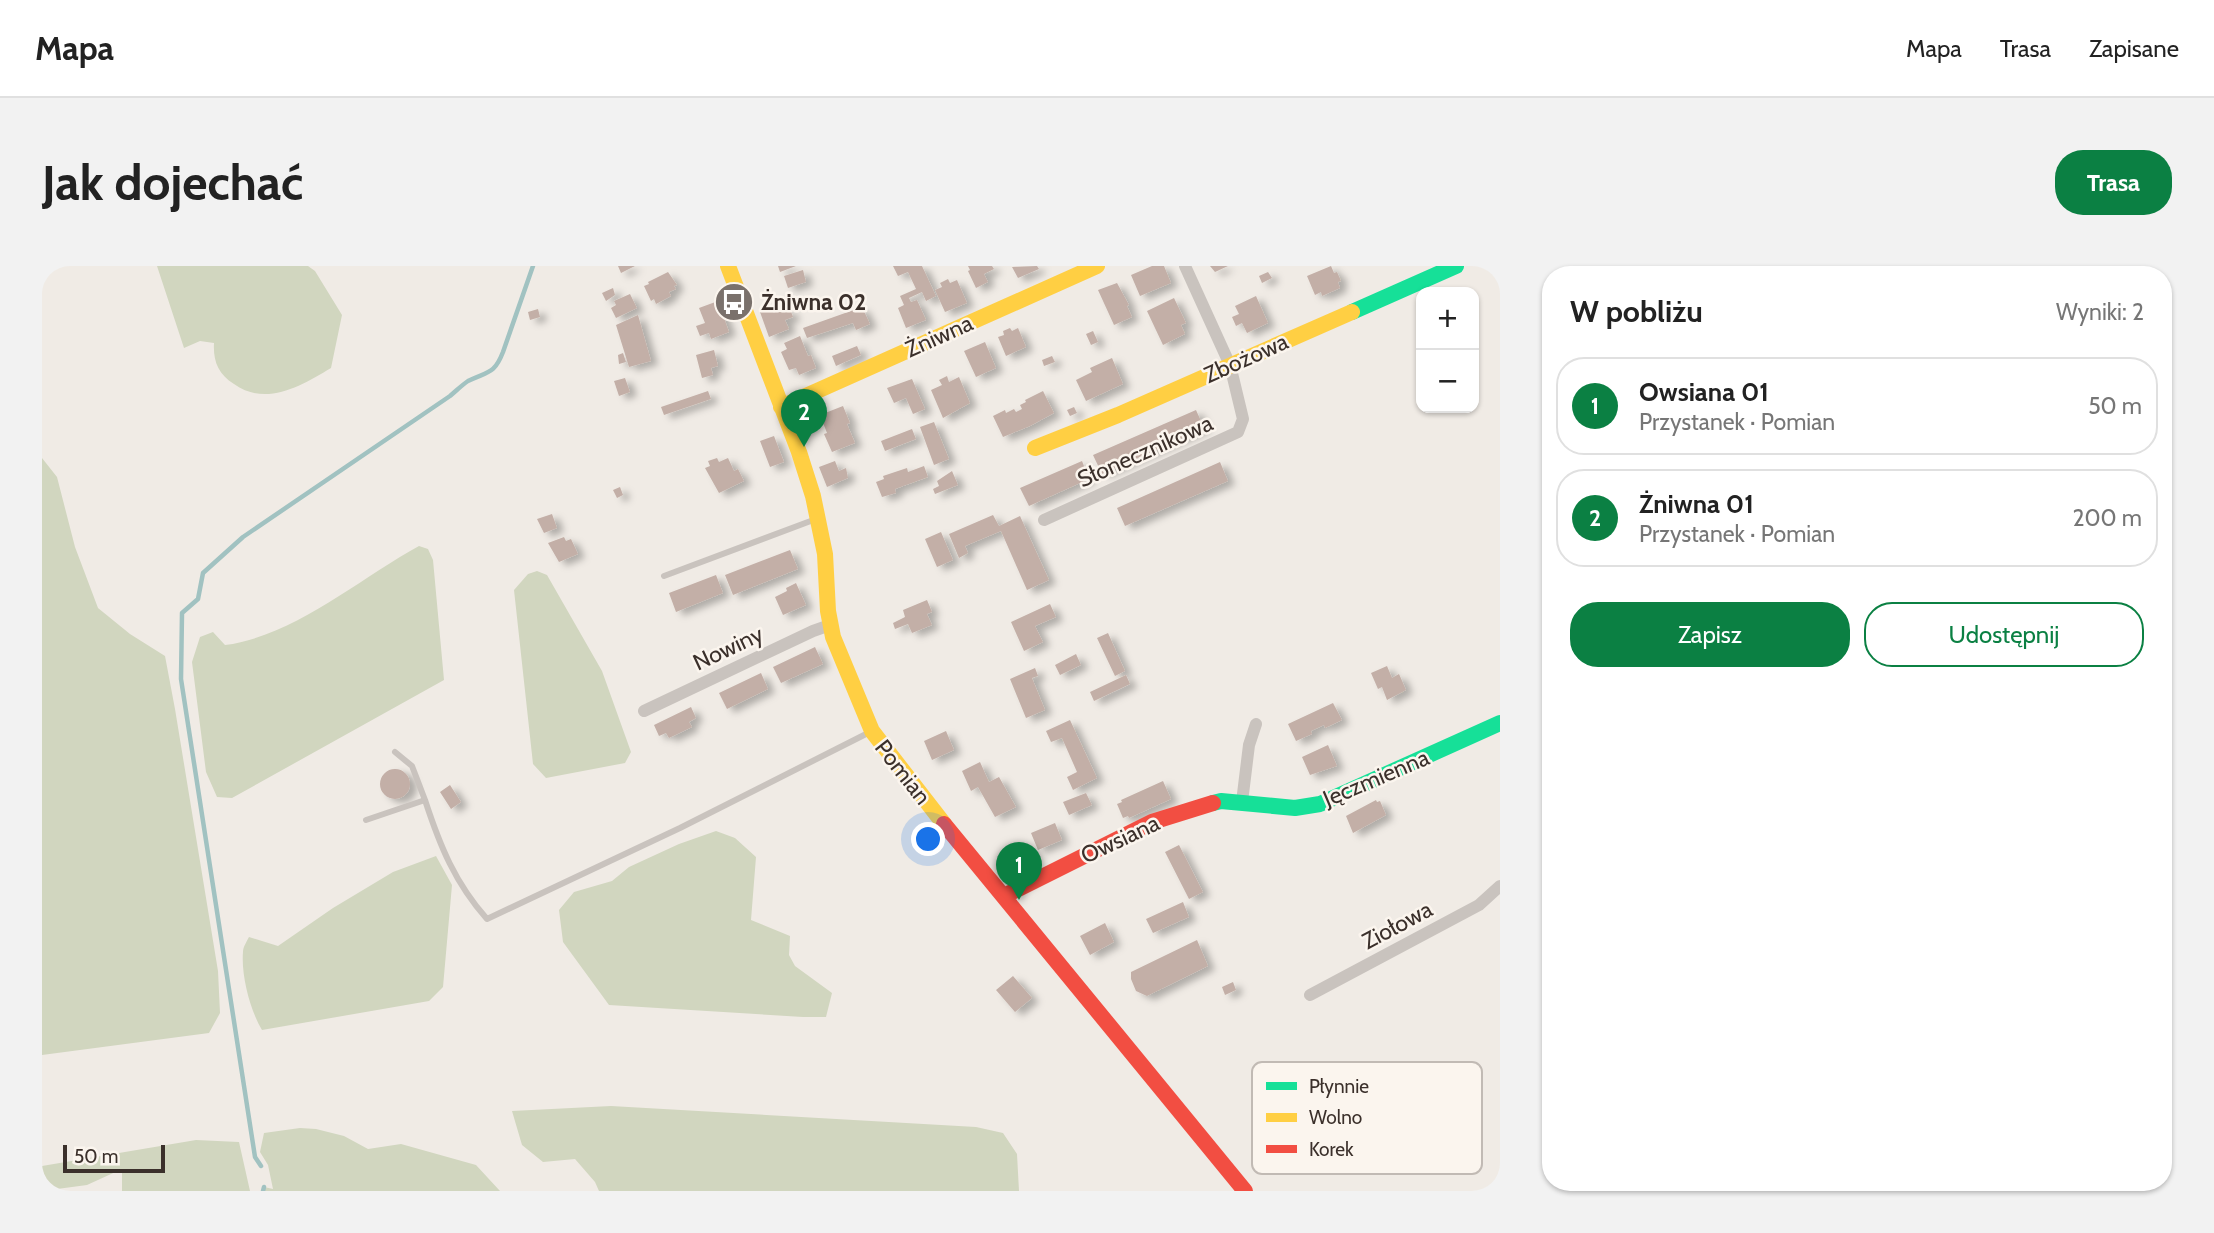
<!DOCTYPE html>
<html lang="pl">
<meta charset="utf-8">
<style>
body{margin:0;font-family:Cabin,sans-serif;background:#f2f2f2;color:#222}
.controls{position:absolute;right:21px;top:21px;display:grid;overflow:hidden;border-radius:14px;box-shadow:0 2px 5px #0004}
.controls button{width:63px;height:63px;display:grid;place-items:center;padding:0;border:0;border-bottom:2px solid #e0e0e0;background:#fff;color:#222;font:35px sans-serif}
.scale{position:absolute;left:21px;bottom:18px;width:102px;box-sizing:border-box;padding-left:7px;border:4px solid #3b302b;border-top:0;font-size:19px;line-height:24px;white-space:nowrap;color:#3b302b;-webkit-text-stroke:5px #fbf5ee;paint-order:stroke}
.you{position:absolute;left:887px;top:574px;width:24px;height:24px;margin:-18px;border:5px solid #fff;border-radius:50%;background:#1a73e8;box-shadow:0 0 0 10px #1a73e833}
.badge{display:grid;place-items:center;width:46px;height:46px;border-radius:50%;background:#0b8043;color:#fff;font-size:23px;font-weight:700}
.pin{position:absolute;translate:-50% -58px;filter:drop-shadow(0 2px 4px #0008)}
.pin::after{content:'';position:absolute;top:37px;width:24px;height:21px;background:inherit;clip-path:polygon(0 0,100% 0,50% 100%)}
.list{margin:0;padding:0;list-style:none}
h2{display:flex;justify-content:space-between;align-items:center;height:91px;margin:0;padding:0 28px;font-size:30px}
h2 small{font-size:23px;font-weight:400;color:#767676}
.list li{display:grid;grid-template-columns:46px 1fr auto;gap:21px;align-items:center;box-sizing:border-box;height:98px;margin:0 14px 14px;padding:0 14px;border:2px solid #e0e0e0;border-radius:28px}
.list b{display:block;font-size:26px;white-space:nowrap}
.list p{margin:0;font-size:23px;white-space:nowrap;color:#767676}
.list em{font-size:23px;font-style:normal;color:#767676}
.actions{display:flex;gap:14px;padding:21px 28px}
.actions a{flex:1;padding:16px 0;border:2px solid #0b8043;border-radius:28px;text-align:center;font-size:24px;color:#0b8043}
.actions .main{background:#0b8043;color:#fff}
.map{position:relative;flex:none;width:1458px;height:925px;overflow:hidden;border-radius:28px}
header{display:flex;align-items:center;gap:42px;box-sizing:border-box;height:98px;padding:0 35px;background:#fff;border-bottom:2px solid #e0e0e0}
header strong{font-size:33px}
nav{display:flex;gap:38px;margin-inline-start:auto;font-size:24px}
.intro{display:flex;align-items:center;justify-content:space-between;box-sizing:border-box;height:168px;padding:0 42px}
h1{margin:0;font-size:49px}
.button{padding:18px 32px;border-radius:28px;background:#0b8043;color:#fff;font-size:24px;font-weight:700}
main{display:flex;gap:42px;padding:0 42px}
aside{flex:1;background:#fff;border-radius:28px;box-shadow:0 2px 5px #0004}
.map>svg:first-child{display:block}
.green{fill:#d1d6bf}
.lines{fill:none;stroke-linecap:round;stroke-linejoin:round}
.stream{stroke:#a1c2c1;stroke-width:4.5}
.building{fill:#c3afa7;filter:url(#shadow)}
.lane{stroke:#c9c3be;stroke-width:6}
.street{stroke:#c9c3be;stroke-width:12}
.fast{stroke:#16e098;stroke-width:16}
.slow{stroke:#ffcf43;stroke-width:16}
.jam{stroke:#f24e42;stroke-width:16}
.labels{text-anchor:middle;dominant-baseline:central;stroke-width:5;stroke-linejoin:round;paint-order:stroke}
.poi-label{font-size:23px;font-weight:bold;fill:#3b302b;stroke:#fbf5ee;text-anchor:start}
.street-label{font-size:23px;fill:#3b302b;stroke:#fbf5ee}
.key{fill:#fbf5ee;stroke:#c1bab4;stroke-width:2}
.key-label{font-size:19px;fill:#3b302b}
</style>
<header>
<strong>Mapa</strong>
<nav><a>Mapa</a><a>Trasa</a><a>Zapisane</a></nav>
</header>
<div class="intro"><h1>Jak dojechać</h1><a class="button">Trasa</a></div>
<main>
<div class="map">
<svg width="1458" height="925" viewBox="0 0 1458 925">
<defs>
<filter id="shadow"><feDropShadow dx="7" dy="4" stdDeviation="3.5" flood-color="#0004"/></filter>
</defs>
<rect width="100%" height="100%" fill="#f0ebe5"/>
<path class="green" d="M115 0H266L273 5 300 49 289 102C259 120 224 141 192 118 176 108 171 95 172 77L158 75 142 82Z
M0 192 15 211 33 281 56 342 88 368 123 390 133 443 176 705 178 747 167 767 0 789Z
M377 280 386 283 391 294 402 414 190 532 175 531 164 506 150 396 158 371 171 366 183 379C252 370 317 313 377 280Z
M495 305 505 309 560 405 589 486 583 497 504 512 491 498 472 324 486 308Z
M674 565 693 572 714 591 709 654 748 670 747 689 753 700 790 727 784 751H761L567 739 521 676 517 644 532 626 570 615 587 601 637 578Z
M394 590 410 619 401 721 387 735 220 764C208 744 199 709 201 686 201 681 205 675 207 671L236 680 291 642 351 606Z
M569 840 934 861 961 867 975 888 977 925H557L553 916 533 893 501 896 480 879 470 845Z
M258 862 274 863 302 870 326 883 359 878 434 899 458 925H222V921L231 923 226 899 218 886 222 867Z
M154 874 197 876 208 925H80V903L45 919 0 925V900Z"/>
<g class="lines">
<path class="stream" d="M219 900 213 891 139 413 140 347 156 333 161 307 201 271 408 130C414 125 420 119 426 115 446 105 452 109 461 86L491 0
M221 925 222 921"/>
</g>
<path class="building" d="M576 0H593L579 7Z
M736 0H754L738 6Z
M851 0H880L894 30 884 35 880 26 867 32 869 36 875 34 884 54 864 62 856 42 862 39 858 30 874 23 866 6 856 10Z
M926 0H950L952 3 942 8 946 16 934 22 926 5 928 4Z
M995 0 997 3 976 12 970 1Z
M1110 0H1122L1129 17 1098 30 1089 9Z
M1168 0H1186L1173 6Z
M1289 0 1292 7 1295 6 1299 15 1296 16 1298 22 1280 30 1279 26 1273 29 1265 10Z
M761 4 764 16 746 22 742 10Z
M626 6 635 19 632 20 634 23 627 26 629 30 614 38 612 33 609 35 602 20 607 18 606 16Z
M1226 6 1230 12 1220 17 1217 10Z
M906 13 908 17 915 14 925 37 903 46 893 24 900 21 898 17Z
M1075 17 1087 39 1085 40 1090 51 1072 59 1056 24Z
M571 22 573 29 564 35 560 27Z
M588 28 595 42 574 52 569 42 574 39 572 35Z
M1214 30 1226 57 1205 67 1200 57 1194 60 1190 51 1197 48 1193 40Z
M1132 32 1144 57 1139 59 1143 68 1121 79 1105 45Z
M676 35 687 66 669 73 667 67 658 70 654 60 663 57 657 42Z
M738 38 741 46 748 43 751 51 743 54 747 63 727 71 718 46Z
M820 41 828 58 814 64 811 57 765 72 761 62Z
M496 43 498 51 488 54 486 46Z
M596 49 609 95 587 101 574 59Z
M968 62 970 65 976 62 984 81 964 90 956 71 962 69 961 65Z
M1051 65 1056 76 1049 79 1044 68Z
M758 70 766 90 769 89 774 102 757 109 754 102 747 104 739 86 745 83 742 77Z
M943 76 954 102 934 111 922 85Z
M815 80 819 89 794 100 790 90Z
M672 84 676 100 669 102 671 109 660 112 654 89Z
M581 87 584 96 577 98 576 89Z
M1010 90 1013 96 1002 100 1000 94Z
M1070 92 1081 118 1044 135 1034 114 1050 106 1048 102Z
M905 110 907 116 917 111 928 137 901 152 889 124 900 119 897 114Z
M583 112 588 126 577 130 572 115Z
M870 113 883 143 871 148 864 132 852 137 845 122Z
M666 125 669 133 622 149 619 141Z
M1001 125 1012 147 988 160 961 171 951 150 963 144 964 147 972 143 974 146 980 143 978 139 984 136 983 134Z
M801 140 808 157 805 158 813 177 790 186 782 168 785 167 778 149Z
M1032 141 1035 147 1028 150 1025 144Z
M1154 144 1162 162 1060 208 1051 189Z
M892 156 907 193 892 199 878 161Z
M870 163 874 173 843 185 839 175Z
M732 170 742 196 728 201 718 175Z
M675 192 677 196 686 192 692 205 696 203 702 215 677 227 663 202 668 200 666 195Z
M793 195 797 205 804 202 806 212 785 221 777 201Z
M1040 195 1047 213 987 240 978 222Z
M1178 196 1186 215 1083 260 1075 242Z
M882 200 886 211 853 223 854 227 840 231 834 216 842 213 841 210 865 202 866 206Z
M910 205 916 219 893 228 891 223 897 220 895 215Z
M578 221 581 229 575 232 571 224Z
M510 248 515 262 502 267 495 253Z
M951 249 957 260 978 250 1007 314 985 324 959 265 923 280 926 287 917 292 907 268Z
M899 266 911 294 895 301 883 273Z
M522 271 524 275 529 273 536 288 517 296 506 277Z
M748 284 756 303 691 329 683 309Z
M674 309 681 327 634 346 627 327Z
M754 317 764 339 741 349 733 331 745 325 744 322Z
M885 334 890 346 885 348 890 359 870 367 866 358 853 363 851 357 863 351 861 344Z
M1008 338 1014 351 993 360 1001 376 982 385 969 356Z
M1066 367 1083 405 1073 410 1055 372Z
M773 381 781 398 739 417 731 401Z
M1034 388 1039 399 1018 409 1013 399Z
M1345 400 1350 412 1357 408 1364 424 1345 434 1340 421 1336 423 1329 407Z
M993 402 996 410 990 412 1003 444 984 452 968 413Z
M719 407 726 423 685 443 677 427Z
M1084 409 1088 418 1052 435 1048 426Z
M1291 437 1300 454 1283 462 1282 459 1269 465 1270 468 1254 475 1246 458Z
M649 441 654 452 647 456 650 461 627 472 624 467 617 470 612 459Z
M1028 454 1055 512 1031 524 1025 511 1035 506 1020 472 1009 476 1004 465Z
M904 465 912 484 890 494 882 475Z
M1286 479 1295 500 1268 509 1260 491Z
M938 496 947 516 957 511 974 541 953 551 936 521 929 525 920 505Z
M338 518a15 15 0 1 1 30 0a15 15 0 1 1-30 0Z
M1121 515 1129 533 1087 552 1086 550 1081 552 1075 538 1080 536 1079 534Z
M408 519 419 536 409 543 398 526Z
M1044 527 1050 539 1027 549 1021 536Z
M1334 534 1335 536 1338 535 1344 549 1311 567 1304 550Z
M1013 557 1020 574 996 584 989 567Z
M1137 579 1161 626 1147 633 1123 586Z
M1141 636 1147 651 1111 667 1104 653Z
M1063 657 1072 676 1048 689 1038 670Z
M1155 674 1166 700 1105 730 1094 725 1089 713V706Z
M971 710 990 732 973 746 954 724Z
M1191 716 1194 724 1183 729 1180 721Z"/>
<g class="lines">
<path class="lane" d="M622 310 774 253
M383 534C398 580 413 617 445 653L638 562 828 466
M324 554 383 534 370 500 353 486"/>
<path class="street" d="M1002 254 1196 166 1201 153 1188 99 1143 0
M602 445 771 365 788 359
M1200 536 1207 479 1214 458
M1268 729 1437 639 1458 620"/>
<path class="fast" d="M1310 46 1414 0
M1171 537 1179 535 1253 542 1278 538 1458 457"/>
<path class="slow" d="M686 0 757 186 771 230 783 288 786 345 791 371 830 465 902 558
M739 141 1055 0
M993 182 1076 149 1310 46"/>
<path class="jam" d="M902 558 1203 925
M962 630 1110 556 1171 537"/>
</g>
<defs>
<g id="bus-disc" transform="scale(2.0125)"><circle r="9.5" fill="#7a716c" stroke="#fbf5ee"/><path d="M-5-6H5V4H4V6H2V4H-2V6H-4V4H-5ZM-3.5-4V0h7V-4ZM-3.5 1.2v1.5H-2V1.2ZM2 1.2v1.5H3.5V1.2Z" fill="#fff"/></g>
</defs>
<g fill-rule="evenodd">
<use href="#bus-disc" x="692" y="36"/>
</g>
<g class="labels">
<g class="poi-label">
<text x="719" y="36">Żniwna 02</text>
</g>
<g class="street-label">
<text transform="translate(897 70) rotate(-24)">Żniwna</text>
<text transform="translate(1204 92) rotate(-24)">Zbożowa</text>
<text transform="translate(1103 185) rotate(-24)">Słonecznikowa</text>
<text transform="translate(686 382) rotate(-25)">Nowiny</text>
<text transform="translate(861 506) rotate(52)">Pomian</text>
<text transform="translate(1334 512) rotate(-23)">Jęczmienna</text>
<text transform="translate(1078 573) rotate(-25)">Owsiana</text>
<text transform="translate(1355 659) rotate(-28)">Ziołowa</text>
</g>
</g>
<rect x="1210" y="796" width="230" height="112" rx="10" class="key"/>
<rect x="1224" y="816" width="31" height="8" fill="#16e098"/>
<rect x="1224" y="847" width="31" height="9" fill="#ffcf43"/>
<rect x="1224" y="879" width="31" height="8" fill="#f24e42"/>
<g class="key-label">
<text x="1267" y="827">Płynnie</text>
<text x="1267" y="858">Wolno</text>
<text x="1267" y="890">Korek</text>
</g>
</svg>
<div class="controls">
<button>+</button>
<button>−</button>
</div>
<div class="scale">50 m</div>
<div class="you"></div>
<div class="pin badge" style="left:977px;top:634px">1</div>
<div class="pin badge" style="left:762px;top:181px">2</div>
</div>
<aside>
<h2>W pobliżu<small>Wyniki: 2</small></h2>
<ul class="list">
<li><span class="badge">1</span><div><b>Owsiana 01</b><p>Przystanek · Pomian</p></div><em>50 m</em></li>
<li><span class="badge">2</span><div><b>Żniwna 01</b><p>Przystanek · Pomian</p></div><em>200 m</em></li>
</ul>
<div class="actions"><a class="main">Zapisz</a><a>Udostępnij</a></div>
</aside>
</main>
